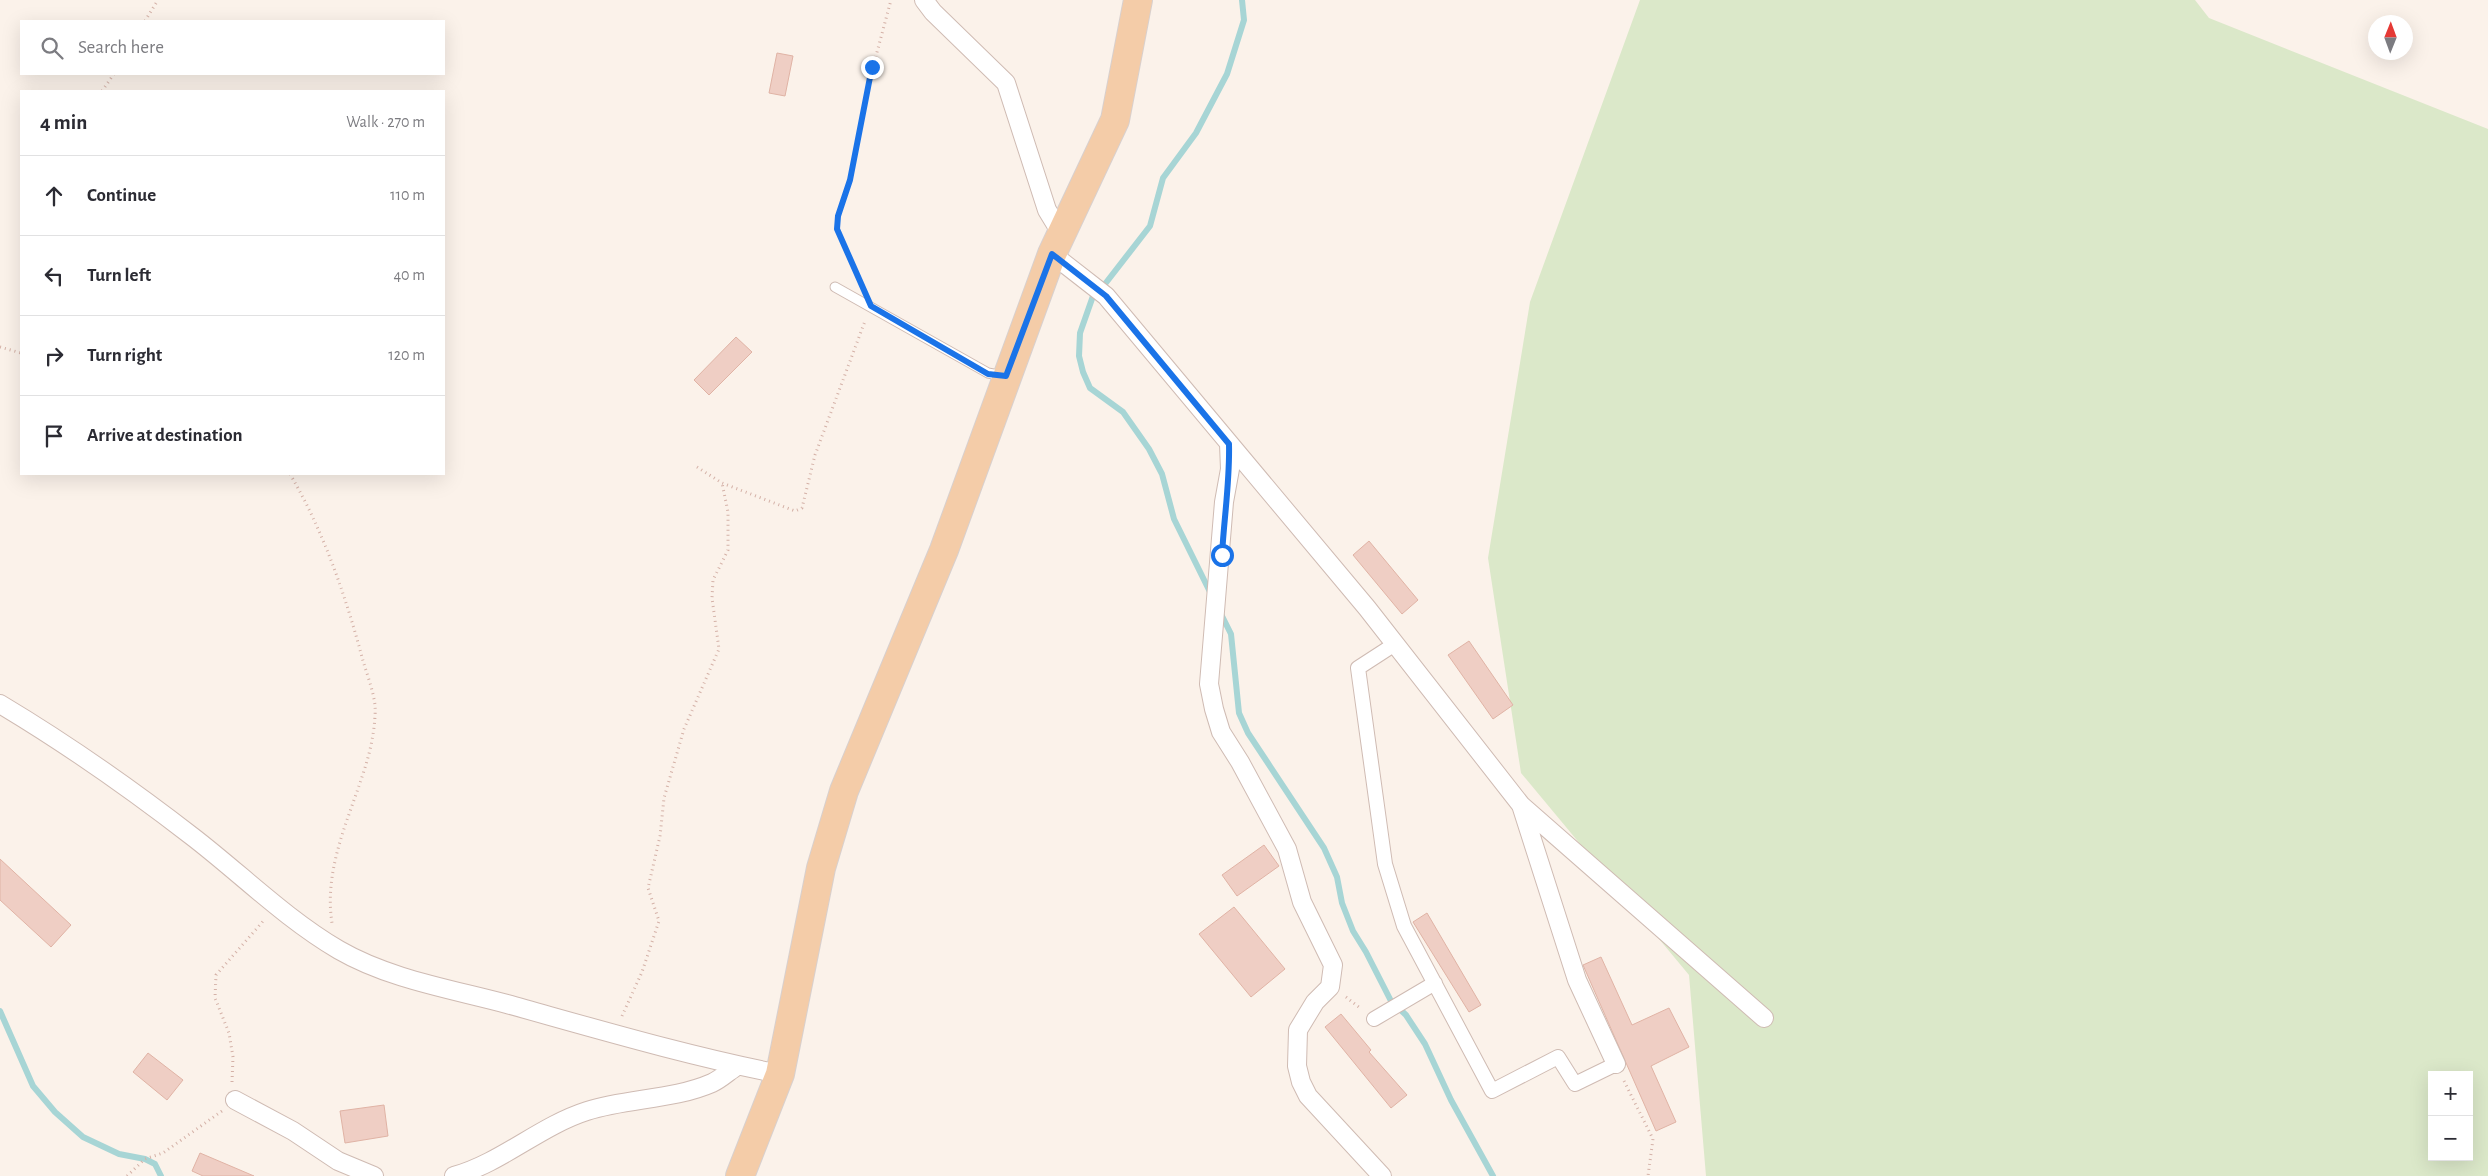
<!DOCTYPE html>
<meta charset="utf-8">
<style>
body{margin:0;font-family:"Alegreya Sans",sans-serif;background:#f7f7f7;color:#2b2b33}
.controls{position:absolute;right:15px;bottom:15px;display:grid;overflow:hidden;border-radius:0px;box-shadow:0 5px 20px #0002}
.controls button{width:45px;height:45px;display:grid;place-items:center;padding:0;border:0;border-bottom:1px solid #e1e1e2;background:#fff;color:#2b2b33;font:25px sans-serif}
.compass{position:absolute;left:2368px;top:15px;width:45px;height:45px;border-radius:50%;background:#fff;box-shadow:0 5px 20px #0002;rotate:1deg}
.stop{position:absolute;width:15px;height:15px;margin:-11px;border:4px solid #1a73e8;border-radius:50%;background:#fff}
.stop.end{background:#1a73e8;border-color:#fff;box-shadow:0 1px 5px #0008}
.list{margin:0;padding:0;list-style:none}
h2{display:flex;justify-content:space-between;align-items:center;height:65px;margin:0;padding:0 20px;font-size:21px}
h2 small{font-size:16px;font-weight:400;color:#7c7c81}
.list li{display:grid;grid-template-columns:32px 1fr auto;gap:15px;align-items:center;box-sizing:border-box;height:80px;padding:0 20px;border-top:1px solid #e1e1e2}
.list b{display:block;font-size:19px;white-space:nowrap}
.list em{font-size:16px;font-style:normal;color:#7c7c81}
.icon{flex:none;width:28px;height:28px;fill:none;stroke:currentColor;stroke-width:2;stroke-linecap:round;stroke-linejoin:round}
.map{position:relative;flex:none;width:2488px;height:1176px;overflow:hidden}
.search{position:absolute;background:#fff;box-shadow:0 5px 20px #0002;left:20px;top:20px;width:425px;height:55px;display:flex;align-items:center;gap:12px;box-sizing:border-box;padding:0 18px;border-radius:0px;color:#7c7c81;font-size:19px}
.panel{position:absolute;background:#fff;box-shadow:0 5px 20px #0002;left:20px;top:90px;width:425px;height:385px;border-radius:0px}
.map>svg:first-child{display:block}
.green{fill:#dbe8c9;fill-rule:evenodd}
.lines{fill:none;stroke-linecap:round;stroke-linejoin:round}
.stream{stroke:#a7d5d5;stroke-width:6}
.building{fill:#efcec4;stroke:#e0b3a5}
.service-casing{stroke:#cfbbb3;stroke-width:11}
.pedestrian-casing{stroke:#cfbbb3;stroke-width:16}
.minor-casing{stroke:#cfbbb3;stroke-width:20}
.primary-casing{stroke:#d8d0ce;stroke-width:30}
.path{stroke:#d4b1a7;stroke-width:3;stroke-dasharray:1 4;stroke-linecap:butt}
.service{stroke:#fff;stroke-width:9}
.pedestrian{stroke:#fff;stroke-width:14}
.minor{stroke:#fff;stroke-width:18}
.primary{stroke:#f4cca8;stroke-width:28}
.route{stroke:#1a73e8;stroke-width:6}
</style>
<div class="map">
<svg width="2488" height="1176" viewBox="0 0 2488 1176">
<rect width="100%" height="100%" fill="#fbf2ea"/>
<path class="green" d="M1640 0H2195L2209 18 2488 129V1176H1706L1689 975 1521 773 1488 558 1530 302ZM2432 1075H2469V1157H2432Z"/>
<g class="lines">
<path class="stream" d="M1105 284 1150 226 1163 178 1196 133 1227 74 1244 20 1242 0
M1093 296 1080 333 1079 356 1083 372 1090 388 1123 412 1149 449 1162 474 1174 519 1212 596
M1220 612 1231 634 1239 713 1248 733 1324 848 1337 877 1342 903 1353 931 1366 952 1391 1001 1406 1015 1425 1044 1451 1100 1493 1176
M0 1011 33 1086 55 1112 83 1137 119 1154 145 1159 155 1164 161 1176"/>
</g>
<path class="building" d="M777 53 793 56 785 96 769 93Z
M736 337 752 352 709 395 694 380Z
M1369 541 1418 600 1402 614 1353 555Z
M1469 641 1513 705 1493 719 1448 655Z
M1264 845 1279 866 1237 896 1222 875Z
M0 859 71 925 51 947 0 900Z
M1234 907 1285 969 1251 997 1199 934Z
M1427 913 1481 1005 1469 1012 1413 922Z
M1601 957 1632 1025 1669 1008 1689 1047 1651 1066 1676 1122 1656 1131 1583 965Z
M1341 1014 1371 1050 1369 1052 1407 1095 1391 1108 1325 1027Z
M148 1053 183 1080 167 1100 133 1072Z
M384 1105 388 1136 345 1143 340 1111Z
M200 1153 254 1176H203L192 1171Z"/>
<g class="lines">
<g class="service-casing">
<path id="service" d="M835 287 988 373 1004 376"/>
</g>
<g class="pedestrian-casing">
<path id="pedestrian" d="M1395 644 1358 668 1385 864 1404 926 1492 1091 1558 1057 1575 1084 1616 1064
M1374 1019 1435 983"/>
</g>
<g class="minor-casing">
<path id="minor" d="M924 0 933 12 1006 83 1047 210 1061 233
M1052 254 1106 296 1367 608 1521 805 1764 1018
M1229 444 1230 469 1224 502 1209 684 1214 709 1221 732 1240 762 1287 849 1302 902 1333 965 1330 987 1315 1002 1298 1030 1297 1066 1301 1082 1308 1096 1382 1176
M0 704C67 744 131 789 193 837 241 874 286 919 339 950 389 979 451 989 507 1004 597 1029 688 1056 780 1074
M1521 805 1577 980 1616 1064
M235 1100 293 1131 338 1161 374 1176
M454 1176C501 1163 540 1126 587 1111 628 1098 673 1100 712 1083 721 1079 729 1071 737 1066"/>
</g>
<g class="primary-casing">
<path id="primary" d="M740 1176 780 1074 821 868 844 791 944 550 1052 254 1115 120 1138 0"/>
</g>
<path class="path" d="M145 21 158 0
M102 91 114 74
M860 283 837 229 839 216 850 179 869 82 891 0
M0 347 21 353
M697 467 722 483 795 511 802 508 815 455 865 321
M290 474C323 530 345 594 362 657 366 672 373 689 375 705 376 722 372 744 367 761 352 813 323 866 332 923
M1346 997 1360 1008
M622 1016 642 972 659 921 648 888 660 836 664 798 684 729 719 649 712 598 713 580 728 550V512L722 483
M1624 1081 1653 1139 1648 1176
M232 1082 233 1057 229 1033 215 998 216 975 265 919
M127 1176 145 1159 163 1153 222 1111"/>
<use href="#service" class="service"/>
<use href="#pedestrian" class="pedestrian"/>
<use href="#minor" class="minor"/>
<use href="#primary" class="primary"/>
</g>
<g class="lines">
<path class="route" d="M872 67 850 180 838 216 837 229 871 306 988 374 1006 376 1052 254 1106 296 1229 444C1230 481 1224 518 1222 555"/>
</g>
</svg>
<div class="controls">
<button>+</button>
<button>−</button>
</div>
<svg class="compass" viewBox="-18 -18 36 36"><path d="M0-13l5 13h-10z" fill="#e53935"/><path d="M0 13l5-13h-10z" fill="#7c7c81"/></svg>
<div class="stop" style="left:1222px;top:555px"></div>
<div class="stop end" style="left:872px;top:67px"></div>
<div class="search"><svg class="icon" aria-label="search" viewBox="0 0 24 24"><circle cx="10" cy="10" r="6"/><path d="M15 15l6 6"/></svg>Search here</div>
<section class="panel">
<h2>4 min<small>Walk · 270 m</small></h2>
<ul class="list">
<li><svg class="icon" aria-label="ahead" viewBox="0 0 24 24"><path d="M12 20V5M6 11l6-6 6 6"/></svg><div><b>Continue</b></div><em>110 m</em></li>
<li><svg class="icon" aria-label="left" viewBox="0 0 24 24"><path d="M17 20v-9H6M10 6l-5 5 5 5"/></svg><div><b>Turn left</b></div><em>40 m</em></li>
<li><svg class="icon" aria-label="right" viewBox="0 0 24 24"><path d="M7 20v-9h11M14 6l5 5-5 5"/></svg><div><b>Turn right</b></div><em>120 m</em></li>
<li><svg class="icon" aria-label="arrive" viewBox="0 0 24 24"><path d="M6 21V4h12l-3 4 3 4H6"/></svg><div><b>Arrive at destination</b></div></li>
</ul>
</section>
</div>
